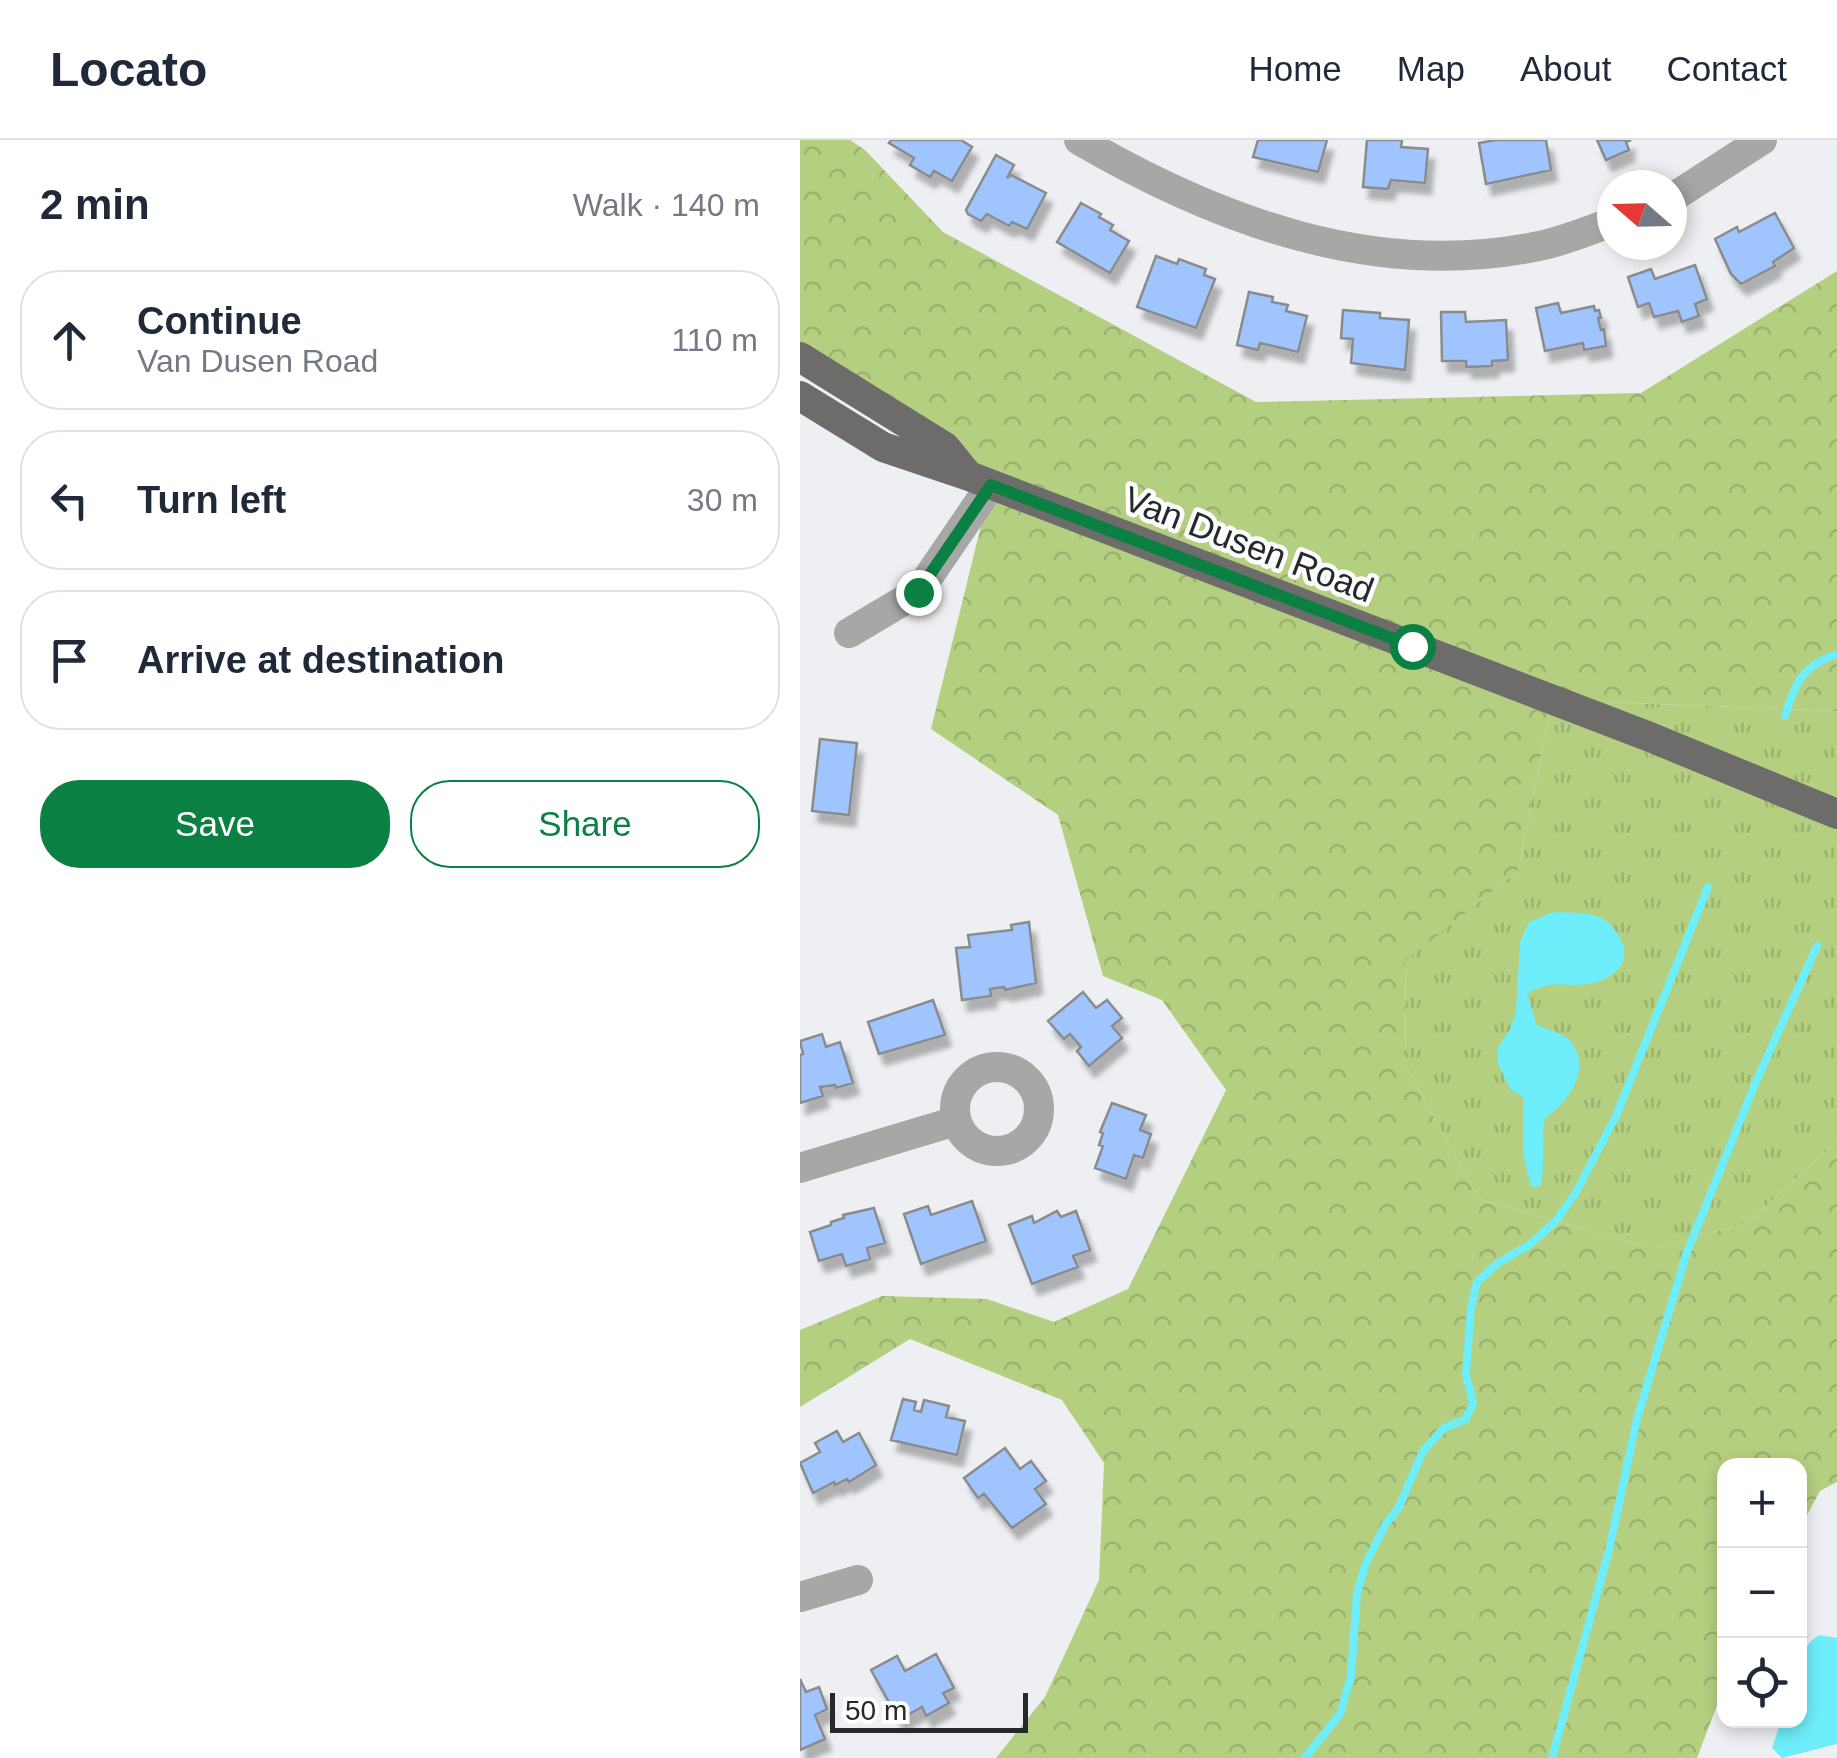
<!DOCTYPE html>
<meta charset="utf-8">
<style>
body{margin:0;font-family:Helvetica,sans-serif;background:#f2f2f3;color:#1f2937}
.controls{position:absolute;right:30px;bottom:30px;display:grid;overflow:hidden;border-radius:20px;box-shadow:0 5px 15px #0003}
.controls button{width:90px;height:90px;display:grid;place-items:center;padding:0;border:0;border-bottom:2px solid #e0e1e3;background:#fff;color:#1f2937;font:50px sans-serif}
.compass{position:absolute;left:797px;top:30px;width:90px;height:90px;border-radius:50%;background:#fff;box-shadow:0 5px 15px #0003;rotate:290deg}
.scale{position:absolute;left:30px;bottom:25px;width:198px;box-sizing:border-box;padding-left:10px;border:5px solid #272829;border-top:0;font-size:28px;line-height:35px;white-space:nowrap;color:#272829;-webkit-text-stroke:8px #fbfdff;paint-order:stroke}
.stop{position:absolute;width:30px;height:30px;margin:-22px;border:8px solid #0b8043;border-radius:50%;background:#fff}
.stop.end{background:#0b8043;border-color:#fff;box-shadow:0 2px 10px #0008}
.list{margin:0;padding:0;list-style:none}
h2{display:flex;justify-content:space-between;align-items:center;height:130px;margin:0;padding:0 40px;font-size:42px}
h2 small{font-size:32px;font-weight:400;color:#747a83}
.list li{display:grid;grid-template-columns:65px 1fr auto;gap:30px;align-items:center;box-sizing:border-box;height:140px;margin:0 20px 20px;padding:0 20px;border:2px solid #e0e1e3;border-radius:40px}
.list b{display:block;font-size:38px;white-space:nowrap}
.list p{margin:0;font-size:32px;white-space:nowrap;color:#747a83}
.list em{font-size:32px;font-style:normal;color:#747a83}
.actions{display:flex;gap:20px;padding:30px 40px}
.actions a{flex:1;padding:22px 0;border:2px solid #0b8043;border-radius:40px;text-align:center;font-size:35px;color:#0b8043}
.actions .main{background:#0b8043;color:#fff}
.icon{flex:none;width:55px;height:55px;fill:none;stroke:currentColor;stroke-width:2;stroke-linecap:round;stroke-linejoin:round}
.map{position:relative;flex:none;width:1037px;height:1618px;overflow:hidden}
header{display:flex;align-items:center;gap:60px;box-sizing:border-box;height:140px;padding:0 50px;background:#fff;border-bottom:2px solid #e0e1e3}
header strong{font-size:48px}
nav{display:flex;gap:55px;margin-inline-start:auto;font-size:35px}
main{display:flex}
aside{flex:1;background:#fff}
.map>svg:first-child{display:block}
.grass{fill:url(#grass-tufts)}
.forest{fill:url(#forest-crowns)}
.water{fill:#6eedfb}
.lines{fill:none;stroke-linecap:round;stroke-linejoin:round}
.stream{stroke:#6eedfb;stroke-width:8}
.building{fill:#9fc4fe;stroke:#8a8b8d;stroke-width:2.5;filter:url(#shadow)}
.minor{stroke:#a8a7a7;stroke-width:30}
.major{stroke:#6e6b6b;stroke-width:30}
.route{stroke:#0b8043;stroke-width:12}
.labels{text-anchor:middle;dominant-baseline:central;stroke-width:9;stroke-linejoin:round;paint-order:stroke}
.street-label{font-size:35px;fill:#272829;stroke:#fbfdff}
</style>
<header>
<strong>Locato</strong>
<nav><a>Home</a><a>Map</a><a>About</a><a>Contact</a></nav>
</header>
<main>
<aside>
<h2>2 min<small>Walk · 140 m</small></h2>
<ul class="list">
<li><svg class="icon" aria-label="ahead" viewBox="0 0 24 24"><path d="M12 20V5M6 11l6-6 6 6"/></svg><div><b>Continue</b><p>Van Dusen Road</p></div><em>110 m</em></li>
<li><svg class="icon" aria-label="left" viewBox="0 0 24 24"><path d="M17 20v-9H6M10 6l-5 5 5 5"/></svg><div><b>Turn left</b></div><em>30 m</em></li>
<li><svg class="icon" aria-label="arrive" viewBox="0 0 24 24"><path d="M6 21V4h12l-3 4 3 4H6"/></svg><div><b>Arrive at destination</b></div></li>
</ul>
<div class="actions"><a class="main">Save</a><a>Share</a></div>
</aside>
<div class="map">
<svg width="1037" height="1618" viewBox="0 0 1037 1618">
<defs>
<pattern id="grass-tufts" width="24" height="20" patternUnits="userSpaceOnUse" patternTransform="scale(2.5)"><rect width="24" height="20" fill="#b5cf81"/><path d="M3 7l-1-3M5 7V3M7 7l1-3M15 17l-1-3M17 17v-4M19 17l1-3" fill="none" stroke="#9cb26f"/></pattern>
<pattern id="forest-crowns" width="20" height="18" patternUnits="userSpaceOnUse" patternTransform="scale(2.5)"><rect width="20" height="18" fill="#b5cf81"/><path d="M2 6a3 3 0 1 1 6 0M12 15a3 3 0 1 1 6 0" fill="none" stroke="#9cb26f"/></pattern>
<filter id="shadow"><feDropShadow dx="6" dy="11" stdDeviation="2.5" flood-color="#0004"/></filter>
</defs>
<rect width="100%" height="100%" fill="#eeeff2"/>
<path class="grass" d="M752 560 1037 571V1001L949 1082 854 1109 679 1059 606 926 605 820 718 731Z"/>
<path class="forest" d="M0 0H50L65 10 143 92 456 262 841 253 1037 131V571L752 560 718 731 605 821 606 926 679 1059 854 1109 949 1082 1037 1001V1342L1020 1351 1000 1388 999 1326H924V1547L897 1618H196L245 1557 299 1440 304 1323 262 1260 110 1199 0 1267V1190L82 1156 187 1159 254 1182 328 1149 426 950 362 860 303 836 258 675 131 589 191 345 0 218Z"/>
<path class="water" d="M753 772C769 773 794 771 806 781 823 794 833 819 814 833 782 857 757 833 727 854L737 885C749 891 763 892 772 903 792 930 767 964 745 978 741 1001 745 1023 741 1046L731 1047 723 1014V957L710 949 698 924 697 909 710 889 716 872 720 802 729 782Z
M1019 1495 1037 1498V1604L982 1618 972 1608 981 1581 999 1580C999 1553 991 1512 1019 1495Z"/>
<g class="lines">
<path class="stream" d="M985 576C995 543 1003 525 1037 514
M505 1618 540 1574 551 1536 557 1453 566 1423 585 1385 599 1367 623 1311 644 1288 666 1279 673 1263 666 1234 671 1167 677 1142 698 1123 729 1105 755 1082 775 1054 816 976 908 747
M752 1618 809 1410 837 1279 887 1112 955 944 1017 806"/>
</g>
<path class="building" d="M91 0H161L172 7 152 41 134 31 130 37 110 25 114 18 89 3Z
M458 0H527L518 32 453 17Z
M567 0H602L601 7 628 9 625 43 591 40 588 49 563 47Z
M696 0H746L751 30 686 44 679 3Z
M797 0H831L826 2 829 10 806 20Z
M196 15 214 25 207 38 211 35 246 53 227 89 212 82 209 86 187 74 181 81 168 74 166 70Z
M281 63 301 74 299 77 313 85 310 90 329 101 310 133 257 102Z
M975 73 994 108 973 122 975 126 941 144 931 134 915 99 937 87 939 92Z
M356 116 377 124 379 119 406 129 404 135 415 139 396 188 337 167Z
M895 125 907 159 895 164 899 176 882 182 878 171 854 177 849 163 838 167 828 137 851 129 855 139Z
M449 152 473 157 472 162 488 165 486 171 507 176 498 212 460 203 458 210 437 205Z
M758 163 761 173 794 166 795 171 799 170 801 178H798L801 190 804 189 806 206 784 210 783 203 745 211 736 168Z
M543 170 580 173V178L609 180 605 230 551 223 553 199 541 198Z
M641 172H665L666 182 706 180 708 220 692 221V226L666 227V221H642Z
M20 599 57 603 49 675 12 671Z
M229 782 236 843 205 850 204 847 190 849 191 856 162 860 156 808 170 807 168 795 212 790 211 785Z
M283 852 296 868 307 860 322 878 312 886 322 898 289 926 277 911 281 907 270 894 264 899 248 881Z
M133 860 145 895 79 914 68 882Z
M22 894 26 907 40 902 53 943 36 948 35 945 20 947 23 956 0 963V915L3 914 0 901Z
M312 963 346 975 340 990 351 994 343 1018 334 1015 326 1039 295 1028 303 1006 299 1005 303 993 300 992Z
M172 1061 186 1101 121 1124 104 1074 128 1066 131 1075Z
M74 1068 85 1103 67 1108 70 1119 46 1126 42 1114 19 1121 10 1092 31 1085V1082L44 1078 43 1075Z
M257 1071 261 1077 276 1071 290 1110 273 1116 278 1127 232 1144 209 1085 232 1076 234 1083Z
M103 1259 116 1262 114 1270 121 1272 124 1260 149 1266 146 1277 165 1281 157 1315 91 1300Z
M37 1291 43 1302 59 1293 76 1325 49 1342 47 1339 35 1345 34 1342 13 1353 0 1323 20 1312 15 1303Z
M205 1308 220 1329 231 1321 246 1341 235 1349 246 1364 212 1388 184 1354 178 1358 164 1338Z
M136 1514 154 1548 143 1553 149 1563 126 1576 122 1567 99 1580 71 1530 97 1516 105 1531Z
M0 1539 6 1552 19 1547 27 1569 15 1575 25 1599 0 1610Z"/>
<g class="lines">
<path class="minor" d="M279 0C418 81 576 140 739 106 764 101 788 91 812 82
M872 58 962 0
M49 493 118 452 191 345
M155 969a42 42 0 1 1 84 0a42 42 0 1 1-84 0Z
M0 1028 156 981
M0 1457 58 1440"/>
<path class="major" d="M0 217 145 307 167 334
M0 256 83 307 169 336 850 597 1037 674"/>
</g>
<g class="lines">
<path class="route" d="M118 452 191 345 612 506"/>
</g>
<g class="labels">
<g class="street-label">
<text transform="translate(449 404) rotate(21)">Van Dusen Road</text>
</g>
</g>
</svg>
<div class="controls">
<button>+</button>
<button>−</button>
<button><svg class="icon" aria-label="locate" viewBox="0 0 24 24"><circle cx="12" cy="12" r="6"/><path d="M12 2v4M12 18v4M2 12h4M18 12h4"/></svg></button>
</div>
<svg class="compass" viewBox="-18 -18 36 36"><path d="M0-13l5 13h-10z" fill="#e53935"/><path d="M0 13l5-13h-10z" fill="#747a83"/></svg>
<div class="scale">50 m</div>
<div class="stop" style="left:612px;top:506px"></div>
<div class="stop end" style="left:118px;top:452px"></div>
</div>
</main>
